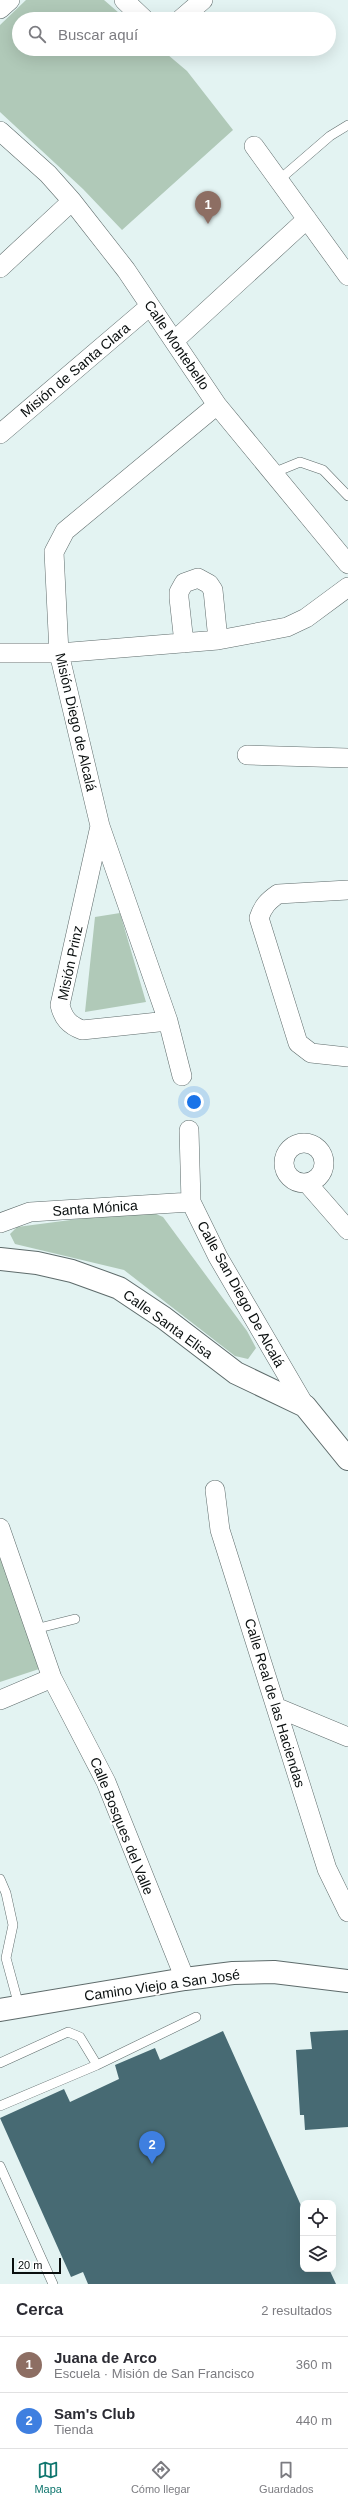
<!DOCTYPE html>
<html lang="es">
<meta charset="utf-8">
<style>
body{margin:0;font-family:Arial,sans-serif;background:#f2f2f3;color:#2b2b33}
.controls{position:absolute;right:12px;bottom:12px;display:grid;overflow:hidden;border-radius:8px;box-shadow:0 4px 16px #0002}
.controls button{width:36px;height:36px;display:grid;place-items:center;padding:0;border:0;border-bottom:1px solid #e1e1e2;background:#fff;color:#2b2b33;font:20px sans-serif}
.scale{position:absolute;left:12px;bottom:10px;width:49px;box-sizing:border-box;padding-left:4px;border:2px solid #090e0e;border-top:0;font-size:11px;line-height:14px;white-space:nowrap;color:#090e0e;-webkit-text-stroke:3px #fff;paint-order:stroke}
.you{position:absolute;left:194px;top:1102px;width:14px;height:14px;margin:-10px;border:3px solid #fff;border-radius:50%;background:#1a73e8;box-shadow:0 0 0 6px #1a73e833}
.badge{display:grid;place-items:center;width:26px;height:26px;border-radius:50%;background:#0f766e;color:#fff;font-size:13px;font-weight:700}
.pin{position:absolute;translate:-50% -33px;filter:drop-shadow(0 1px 2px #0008)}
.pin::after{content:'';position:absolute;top:21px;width:14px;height:12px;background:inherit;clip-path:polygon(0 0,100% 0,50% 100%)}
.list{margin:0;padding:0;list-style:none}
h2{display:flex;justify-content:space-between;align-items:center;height:52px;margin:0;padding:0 16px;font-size:17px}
h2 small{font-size:13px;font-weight:400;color:#7c7c81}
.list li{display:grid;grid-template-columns:26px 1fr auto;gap:12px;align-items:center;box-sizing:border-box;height:56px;padding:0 16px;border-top:1px solid #e1e1e2}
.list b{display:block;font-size:15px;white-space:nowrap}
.list p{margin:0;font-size:13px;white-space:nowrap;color:#7c7c81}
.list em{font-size:13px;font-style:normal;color:#7c7c81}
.icon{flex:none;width:22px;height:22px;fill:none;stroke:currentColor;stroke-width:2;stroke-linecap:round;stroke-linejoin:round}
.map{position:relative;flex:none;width:348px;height:2284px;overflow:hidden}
.search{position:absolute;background:#fff;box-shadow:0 4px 16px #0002;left:12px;right:12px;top:12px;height:44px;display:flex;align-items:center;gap:10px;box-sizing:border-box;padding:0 14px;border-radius:22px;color:#7c7c81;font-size:15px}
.sheet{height:164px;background:#fff}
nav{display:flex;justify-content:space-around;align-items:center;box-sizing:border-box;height:56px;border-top:1px solid #e1e1e2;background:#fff;font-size:11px;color:#7c7c81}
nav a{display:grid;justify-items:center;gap:2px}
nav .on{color:#0f766e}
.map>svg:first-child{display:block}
.green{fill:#b0c9b8}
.building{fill:#476a73}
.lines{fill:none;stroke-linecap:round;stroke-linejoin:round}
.service-casing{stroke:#5e6b6b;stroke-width:10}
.minor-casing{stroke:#5e6b6b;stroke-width:20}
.tertiary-casing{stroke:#5e6b6b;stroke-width:24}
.service{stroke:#fff;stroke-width:9}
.minor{stroke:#fff;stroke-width:19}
.tertiary{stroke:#fff;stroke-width:22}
.labels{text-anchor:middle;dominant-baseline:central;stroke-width:4;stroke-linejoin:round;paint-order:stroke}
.street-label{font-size:14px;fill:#090e0e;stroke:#fff}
</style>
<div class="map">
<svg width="348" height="2284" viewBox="0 0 348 2284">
<rect width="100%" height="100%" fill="#e3f3f2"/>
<path class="green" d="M26 0H104L126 19H19V49H161L187 71 233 130 122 230 83 189 0 112V25Z
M120 913 146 1002 85 1012 95 917Z
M147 1210 163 1217 247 1331 256 1348 248 1359 235 1356 124 1270 15 1244 10 1234 17 1227Z
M0 1550 42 1668 0 1682Z"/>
<path class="building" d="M348 2030V2127L305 2130 304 2115H300L296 2050 312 2049 310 2032Z
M223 2031 303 2210V2269H329L336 2284H88L83 2272 71 2277 0 2118 64 2089 70 2102 119 2079 115 2065 155 2048 160 2060Z"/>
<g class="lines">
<g class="service-casing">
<path id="service" d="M279 180 330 136 348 125
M273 473 300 462 323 470 348 496
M35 1629 75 1619
M0 1879 6 1893 13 1925 6 1958 19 2006
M0 2063 68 2032 80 2037 97 2065 0 2106
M97 2065 196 2017
M0 2166 53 2284"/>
</g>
<g class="minor-casing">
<path id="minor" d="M124 0 144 19
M0 9 10 0
M181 19 203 0
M0 131 48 174 72 201 126 270 217 405 348 564
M254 146 348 276
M0 268 72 201
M174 341 307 219
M0 434 150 306
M184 643 179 598V592L184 583 198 578 209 584 213 590 218 640
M0 653H59L218 640 287 627 306 618 348 587
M247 755 348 758
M100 826 60 1005C63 1018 69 1025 82 1030L168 1021
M348 890 278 894C268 901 263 906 259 918L298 1043 311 1053 348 1057
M182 1076 168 1021 100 826 59 653 54 552 65 531 217 405
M189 1130 191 1202 218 1257 305 1406
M284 1163a20 20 0 1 1 40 0a20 20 0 1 1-40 0Z
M307 1183 348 1230
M0 1223 30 1212 191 1202
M215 1490 220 1530 327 1869 348 1912
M0 1528 52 1678 106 1782 185 1979
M0 1700 52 1678
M278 1708 348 1737"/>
</g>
<g class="tertiary-casing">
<path id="tertiary" d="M0 1259 37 1263 72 1271 119 1288 164 1318 236 1373 305 1406 348 1459
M0 2010 185 1979 233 1973 274 1972 348 1981"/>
</g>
<use href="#service" class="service"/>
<use href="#minor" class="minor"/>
<use href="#tertiary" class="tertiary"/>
</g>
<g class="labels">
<g class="street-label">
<text transform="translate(177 345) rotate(56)">Calle Montebello</text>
<text transform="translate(75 370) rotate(-40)">Misión de Santa Clara</text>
<text transform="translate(76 722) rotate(77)">Misión Diego de Alcalá</text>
<text transform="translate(70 963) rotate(-78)">Misión Prinz</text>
<text transform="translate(95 1208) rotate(-4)">Santa Mónica</text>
<text transform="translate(241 1294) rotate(61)">Calle San Diego De Alcalá</text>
<text transform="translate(168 1324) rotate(36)">Calle Santa Elisa</text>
<text transform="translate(275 1703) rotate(73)">Calle Real de las Haciendas</text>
<text transform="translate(122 1826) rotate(68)">Calle Bosques del Valle</text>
<text transform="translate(162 1985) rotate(-8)">Camino Viejo a San José</text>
</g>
</g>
</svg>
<div class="controls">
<button><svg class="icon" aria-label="locate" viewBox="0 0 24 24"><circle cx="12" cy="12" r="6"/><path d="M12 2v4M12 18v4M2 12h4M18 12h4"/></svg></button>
<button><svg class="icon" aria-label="layers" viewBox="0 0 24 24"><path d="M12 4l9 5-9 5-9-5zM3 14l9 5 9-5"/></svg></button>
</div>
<div class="scale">20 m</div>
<div class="you"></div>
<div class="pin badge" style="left:208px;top:224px;background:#8d6e63">1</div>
<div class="pin badge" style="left:152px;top:2164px;background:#3f7fe0">2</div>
<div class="search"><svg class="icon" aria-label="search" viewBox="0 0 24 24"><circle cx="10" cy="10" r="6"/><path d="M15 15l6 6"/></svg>Buscar aquí</div>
</div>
<section class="sheet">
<h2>Cerca<small>2 resultados</small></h2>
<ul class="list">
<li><span class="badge" style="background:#8d6e63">1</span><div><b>Juana de Arco</b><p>Escuela · Misión de San Francisco</p></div><em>360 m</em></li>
<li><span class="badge" style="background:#3f7fe0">2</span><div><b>Sam's Club</b><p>Tienda</p></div><em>440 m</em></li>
</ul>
</section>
<nav>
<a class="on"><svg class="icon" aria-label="map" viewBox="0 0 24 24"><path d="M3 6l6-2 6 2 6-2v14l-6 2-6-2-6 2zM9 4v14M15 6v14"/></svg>Mapa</a>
<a><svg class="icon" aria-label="directions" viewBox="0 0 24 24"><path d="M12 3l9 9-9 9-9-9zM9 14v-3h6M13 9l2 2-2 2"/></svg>Cómo llegar</a>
<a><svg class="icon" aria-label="saved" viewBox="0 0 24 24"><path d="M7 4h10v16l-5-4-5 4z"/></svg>Guardados</a>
</nav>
